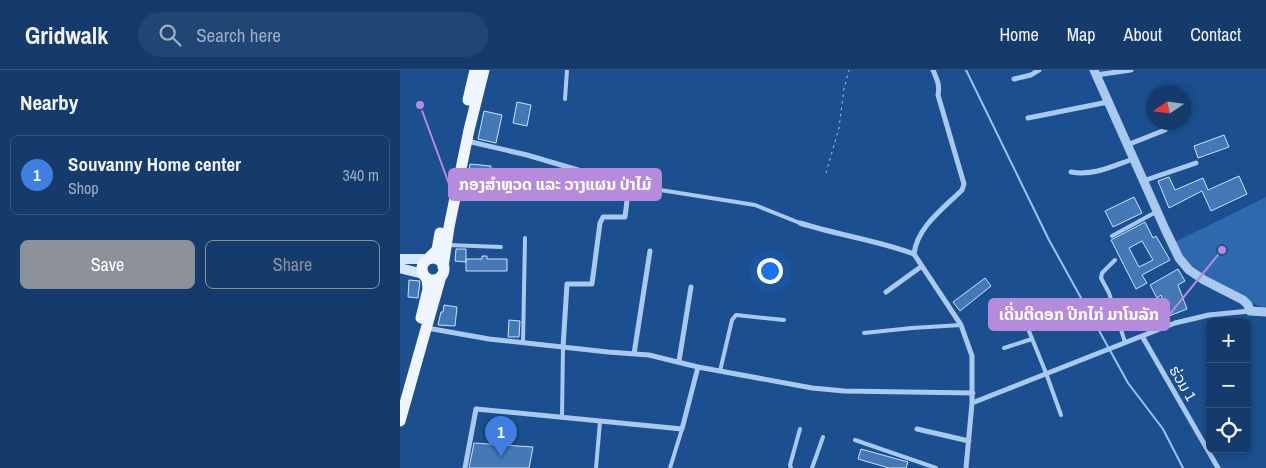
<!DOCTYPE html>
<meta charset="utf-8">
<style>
body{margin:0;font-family:"Archivo Narrow","Noto Sans Lao",sans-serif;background:#214673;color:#f1f3f6}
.controls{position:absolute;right:15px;bottom:15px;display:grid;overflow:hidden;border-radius:8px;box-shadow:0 2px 8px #0003}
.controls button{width:45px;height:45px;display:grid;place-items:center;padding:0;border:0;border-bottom:1px solid #33557e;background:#143b6b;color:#f1f3f6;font:25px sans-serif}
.compass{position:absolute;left:746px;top:15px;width:45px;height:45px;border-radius:50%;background:#143b6b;box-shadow:0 2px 8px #0003;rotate:257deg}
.you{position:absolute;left:369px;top:200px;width:18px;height:18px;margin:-12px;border:4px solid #fff;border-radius:50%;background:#1a73e8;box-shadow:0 0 0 8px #1a73e833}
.badge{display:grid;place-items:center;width:32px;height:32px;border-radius:50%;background:#8c9099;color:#fff;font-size:16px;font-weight:700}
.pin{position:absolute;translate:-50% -41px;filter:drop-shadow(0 1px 2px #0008)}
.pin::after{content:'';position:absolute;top:26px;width:18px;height:15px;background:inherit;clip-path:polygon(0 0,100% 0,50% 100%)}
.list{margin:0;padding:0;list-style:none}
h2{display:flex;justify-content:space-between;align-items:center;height:65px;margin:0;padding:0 20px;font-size:21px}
h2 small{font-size:16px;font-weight:400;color:#9dadc1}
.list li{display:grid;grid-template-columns:32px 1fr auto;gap:15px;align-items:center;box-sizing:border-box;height:80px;margin:0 10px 10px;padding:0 10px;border:1px solid #33557e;border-radius:8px}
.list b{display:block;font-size:19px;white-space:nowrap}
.list p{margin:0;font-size:16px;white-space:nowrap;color:#9dadc1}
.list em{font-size:16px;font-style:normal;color:#9dadc1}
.actions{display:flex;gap:10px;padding:15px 20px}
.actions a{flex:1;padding:11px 0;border:1px solid #8c9099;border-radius:8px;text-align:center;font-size:18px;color:#8c9099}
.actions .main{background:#8c9099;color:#fff}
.icon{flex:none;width:28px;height:28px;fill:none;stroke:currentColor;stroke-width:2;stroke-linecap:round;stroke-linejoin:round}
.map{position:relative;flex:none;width:866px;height:398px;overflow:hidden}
header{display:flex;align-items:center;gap:30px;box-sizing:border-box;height:70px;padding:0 25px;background:#143b6b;border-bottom:1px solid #33557e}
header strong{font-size:24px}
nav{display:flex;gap:28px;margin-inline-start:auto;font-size:18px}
.search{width:350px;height:45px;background:#214673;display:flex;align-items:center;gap:12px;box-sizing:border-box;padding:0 18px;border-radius:28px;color:#9dadc1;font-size:19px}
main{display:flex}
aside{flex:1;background:#143b6b}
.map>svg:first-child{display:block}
.park{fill:#2e69ad}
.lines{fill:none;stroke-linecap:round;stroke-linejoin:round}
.stream{stroke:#9cc4f0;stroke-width:2}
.building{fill:#4478b7;stroke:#cfe3fa;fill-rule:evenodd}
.path{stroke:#a9c9ee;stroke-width:1;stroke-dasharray:2.5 4;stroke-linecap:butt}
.service{stroke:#a9c9ee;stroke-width:4}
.minor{stroke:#a9c9ee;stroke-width:5}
.tertiary{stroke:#a9c9ee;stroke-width:9}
.secondary{stroke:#d6e6fa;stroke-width:10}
.primary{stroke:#f0f6ff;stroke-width:11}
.labels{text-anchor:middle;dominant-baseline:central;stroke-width:4;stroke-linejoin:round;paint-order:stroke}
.street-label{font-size:15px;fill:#fff;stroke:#1b4f8f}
.leader{fill:none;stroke:#b68bdc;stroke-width:2}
.callout-dot{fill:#b68bdc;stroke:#1b4f8f;stroke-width:2}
.callout{fill:#b68bdc;stroke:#b68bdc;stroke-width:2}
.callout-label{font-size:16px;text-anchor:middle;font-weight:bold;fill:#fff}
</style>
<header>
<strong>Gridwalk</strong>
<div class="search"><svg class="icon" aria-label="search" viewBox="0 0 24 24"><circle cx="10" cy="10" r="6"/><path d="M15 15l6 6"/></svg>Search here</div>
<nav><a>Home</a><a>Map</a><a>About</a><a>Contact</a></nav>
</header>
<main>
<aside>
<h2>Nearby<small></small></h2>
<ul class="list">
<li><span class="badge" style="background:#3f7fe0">1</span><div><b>Souvanny Home center</b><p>Shop</p></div><em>340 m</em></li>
</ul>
<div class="actions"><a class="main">Save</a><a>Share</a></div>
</aside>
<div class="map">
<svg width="866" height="398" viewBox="0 0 866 398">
<rect width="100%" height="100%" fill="#1b4f8f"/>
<path class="park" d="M866 127V238H862L804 207 782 187 775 172Z"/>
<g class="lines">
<path class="stream" d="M566 0 649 170 728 313 763 359 783 398"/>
</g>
<path class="building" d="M117 32 131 35 127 56 113 53Z
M84 41 102 45 96 73 78 69Z
M824 65 829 77 798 88 794 76Z
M70 94 91 96V102L69 101Z
M839 106 847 124 811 141 802 121 769 138 758 111 769 107 775 120 803 108 808 120Z
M734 127 742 143 713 157 705 141Z
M745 152 753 168 756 166 770 190 742 205 747 213 736 219 711 170ZM742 171 753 190 739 197 729 178Z
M56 179H66V192L55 191Z
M82 186H87V189H107V201H66V189H82Z
M778 199 785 211 778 215 787 239 769 246 761 225 757 228 750 215Z
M585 208 591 216 560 241 553 232Z
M9 210 20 211 18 228 8 227Z
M44 235 57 237 55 256 38 255 41 242H43Z
M109 250 120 251 119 267H108Z
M74 373 133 377 129 398H69Z
M461 379 508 392 506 398H489L458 389Z"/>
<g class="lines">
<path class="path" d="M426 103 439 58 444 19 449 0"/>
<path class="service" d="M165 29 167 0
M62 104 122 108
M229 115 355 135 400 153
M712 166 756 142
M48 175 101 177
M715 190 702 203 701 208 709 223 725 272
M620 239 646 303 661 345
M464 263 512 258 561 255
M123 273 125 168
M604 278 632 269
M320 301 332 250 336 245 384 250
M162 346 163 277
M455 370 536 398
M196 398 200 352
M270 398 282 359
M391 398 390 395 400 359
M412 398 423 367"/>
<path class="minor" d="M533 0C537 10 540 14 538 25L564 114 562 120C544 138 517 157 514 184L561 255 572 286V333L566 398
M696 5 731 0
M614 9 631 5 639 0
M628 48 708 32
M67 71 127 85 229 115 225 147H203L200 153 192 214H167L163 277
M727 75 765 60
M671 102C694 106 713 96 733 89
M743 111 796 93
M400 153C437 165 477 170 514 184
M486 222 522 196
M27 258 89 269 208 282 249 285 298 297 412 318 444 321 573 323
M742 266 818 398
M234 284 250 181
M279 291 291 217
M572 333 775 253 809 245 850 241
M517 359 569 371
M65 398 76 339 282 359 298 297"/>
<path class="tertiary" d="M694 0 765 159 779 188 789 200 804 210 843 230 848 235 850 241 866 242"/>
<path class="secondary" d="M0 189H28
M0 198 23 204"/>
<path class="primary" d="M68 30 75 0
M29 188 37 180 40 163
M22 199a11 11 0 1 1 22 0a11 11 0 1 1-22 0Z
M43 197 49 157 69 60 84 0
M21 248 28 219 27 208
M0 351 41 206"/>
</g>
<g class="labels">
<g class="street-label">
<text transform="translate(783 313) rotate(60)">ຮ່ວມ 1</text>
</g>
</g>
<path class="leader" d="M20 35L49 114M822 180L769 245"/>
<g class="callout-dot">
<circle cx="20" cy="35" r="5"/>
<circle cx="822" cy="180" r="5"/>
</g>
<g class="callout">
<rect x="49" y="99" width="212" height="31" rx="5"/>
<rect x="589" y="229" width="180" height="31" rx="5"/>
</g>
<g class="callout-label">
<text x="155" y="120">ກອງສໍາຫຼວດ ແລະ ວາງແຜນ ປ່າໄມ້</text>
<text x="679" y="250">ເດີ່ນຕີດອກ ປີກໄກ່ ມາໂນລັກ</text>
</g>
</svg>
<div class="controls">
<button>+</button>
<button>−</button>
<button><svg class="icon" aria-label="locate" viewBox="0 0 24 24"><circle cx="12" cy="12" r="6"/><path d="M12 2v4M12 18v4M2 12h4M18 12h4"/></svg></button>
</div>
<svg class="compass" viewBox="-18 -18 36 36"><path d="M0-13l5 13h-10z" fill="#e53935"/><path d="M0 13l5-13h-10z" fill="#9dadc1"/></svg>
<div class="you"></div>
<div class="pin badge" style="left:101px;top:387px;background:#3f7fe0">1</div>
</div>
</main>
